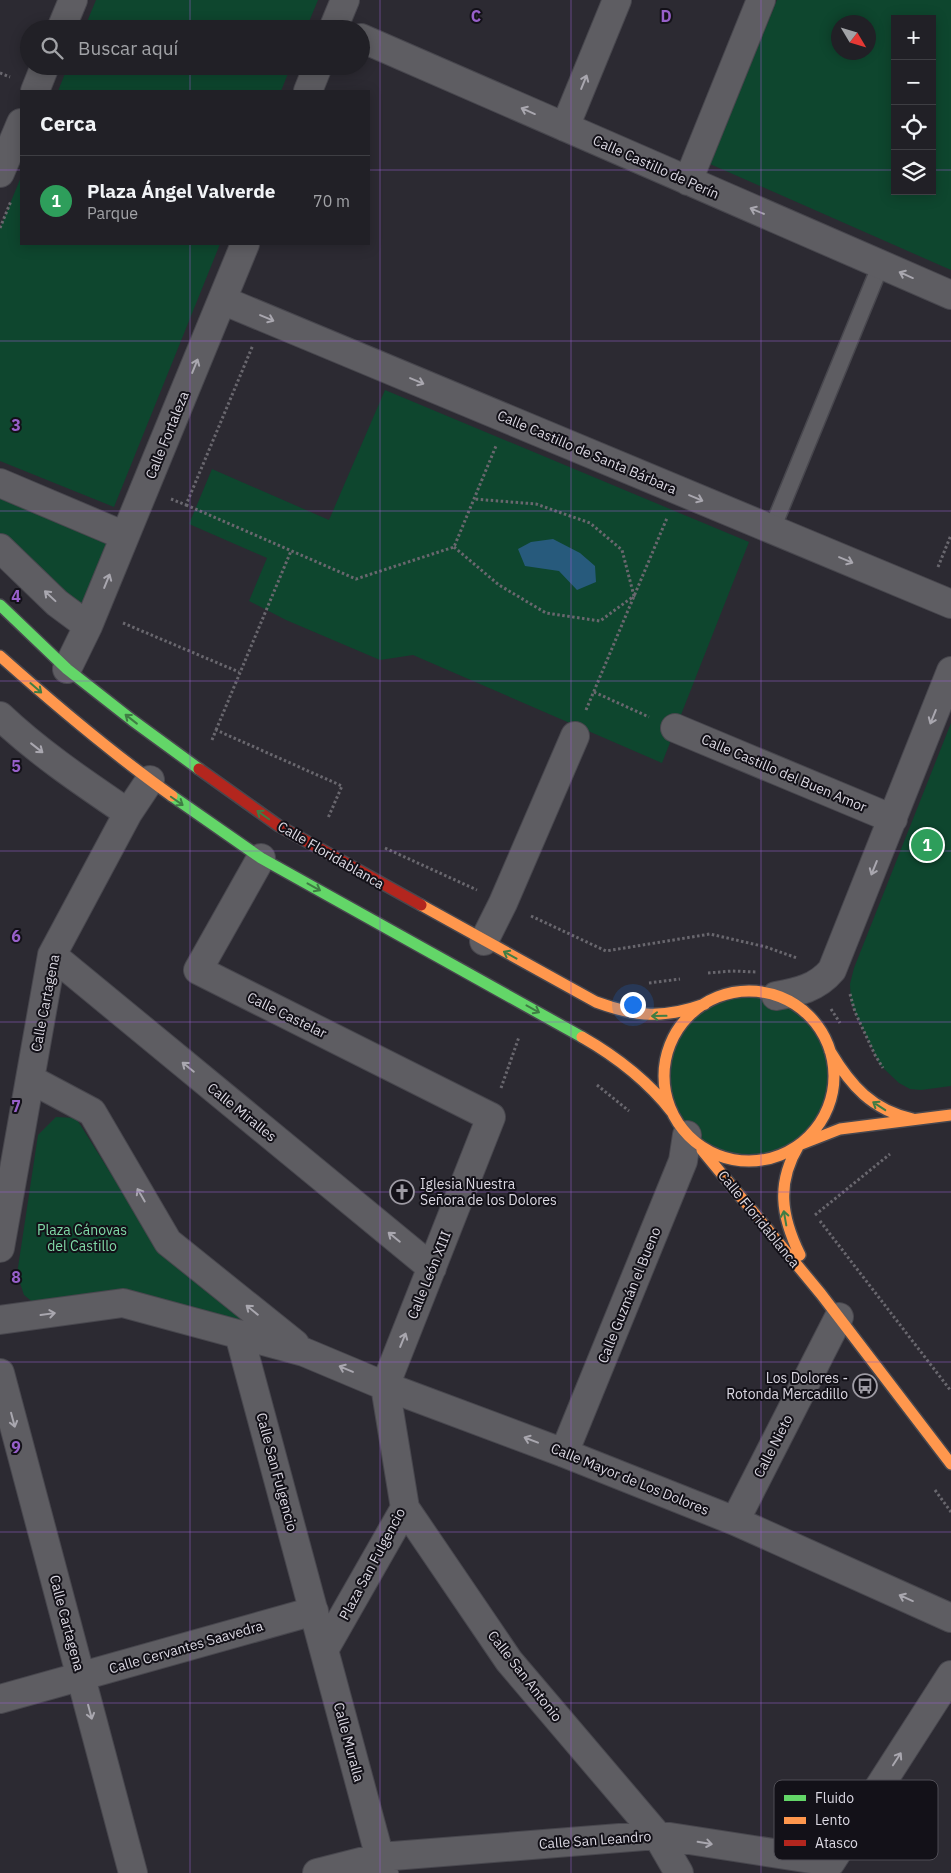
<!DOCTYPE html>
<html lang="es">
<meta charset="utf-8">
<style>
body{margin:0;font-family:"IBM Plex Sans",sans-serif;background:#2d2d32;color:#f1f3f6}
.controls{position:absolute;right:15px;top:15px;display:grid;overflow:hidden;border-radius:0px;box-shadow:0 2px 12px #0003}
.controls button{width:45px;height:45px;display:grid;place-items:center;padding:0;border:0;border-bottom:1px solid #3e3e43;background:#212026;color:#f1f3f6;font:25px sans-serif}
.compass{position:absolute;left:831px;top:15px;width:45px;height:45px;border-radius:50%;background:#212026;box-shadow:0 2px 12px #0003;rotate:128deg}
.you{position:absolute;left:632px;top:1004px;width:18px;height:18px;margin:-12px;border:4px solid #fff;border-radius:50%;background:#1a73e8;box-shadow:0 0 0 8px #1a73e833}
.badge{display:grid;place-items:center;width:32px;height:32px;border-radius:50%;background:#ea580c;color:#fff;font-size:16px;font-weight:700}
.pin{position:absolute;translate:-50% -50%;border:2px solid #fff;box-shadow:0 1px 5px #0006}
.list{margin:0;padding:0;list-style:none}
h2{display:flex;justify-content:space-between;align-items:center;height:65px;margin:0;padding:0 20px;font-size:21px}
h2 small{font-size:16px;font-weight:400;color:#a2a3a7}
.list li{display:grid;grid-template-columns:32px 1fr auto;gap:15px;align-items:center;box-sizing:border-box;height:90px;padding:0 20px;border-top:1px solid #3e3e43}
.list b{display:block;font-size:19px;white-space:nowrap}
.list p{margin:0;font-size:16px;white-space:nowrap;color:#a2a3a7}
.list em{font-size:16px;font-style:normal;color:#a2a3a7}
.icon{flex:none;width:28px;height:28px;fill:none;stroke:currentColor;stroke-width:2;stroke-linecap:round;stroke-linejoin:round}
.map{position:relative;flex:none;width:951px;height:1873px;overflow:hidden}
.search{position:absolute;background:#212026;box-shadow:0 2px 12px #0003;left:20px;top:20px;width:350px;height:55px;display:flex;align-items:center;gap:12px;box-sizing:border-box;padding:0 18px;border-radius:28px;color:#a2a3a7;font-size:19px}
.panel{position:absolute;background:#212026;box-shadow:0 2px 12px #0003;left:20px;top:90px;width:350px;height:155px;border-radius:0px}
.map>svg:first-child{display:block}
.green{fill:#0e462e;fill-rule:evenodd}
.water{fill:#275a7c}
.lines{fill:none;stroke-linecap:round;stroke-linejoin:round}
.lane-casing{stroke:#48474e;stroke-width:19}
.street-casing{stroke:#48474e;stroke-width:30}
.fast-casing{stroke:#48474e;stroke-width:14}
.slow-casing{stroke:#48474e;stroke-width:14}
.jam-casing{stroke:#48474e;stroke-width:14}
.path{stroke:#69676e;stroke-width:3;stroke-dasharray:2.5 2.5;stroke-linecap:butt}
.lane{stroke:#5e5d62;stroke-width:16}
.street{stroke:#5e5d62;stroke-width:28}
.fast{stroke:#63d668;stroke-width:11}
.slow{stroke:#ff974d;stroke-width:11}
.jam{stroke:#b3261e;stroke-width:11}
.oneway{stroke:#a9a7af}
.oneway2{stroke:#3f7d44}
.grid{fill:none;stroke:#9860ca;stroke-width:1;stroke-opacity:0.55}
.labels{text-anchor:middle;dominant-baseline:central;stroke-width:4;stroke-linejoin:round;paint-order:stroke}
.street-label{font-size:14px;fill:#dbd8e2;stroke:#131118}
.poi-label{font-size:14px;fill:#dbd8e2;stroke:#131118;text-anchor:start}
.park-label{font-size:14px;fill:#80d9a7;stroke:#131118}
.key{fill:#131118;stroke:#4f4d55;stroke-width:1}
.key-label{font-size:14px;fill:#dbd8e2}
.grid-label{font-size:16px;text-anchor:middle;font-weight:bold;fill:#9860ca;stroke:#131118;stroke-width:4;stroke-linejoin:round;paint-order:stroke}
</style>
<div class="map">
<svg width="951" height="1873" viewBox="0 0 951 1873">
<rect width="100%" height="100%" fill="#2c2a32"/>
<path class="green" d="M96 0H318L306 29H84Z
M777 0H951V270L710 164ZM895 19H932V191H895ZM838 22H868V52H838Z
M68 66H291L281 91H58Z
M21 177V244H220L114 507 0 461V228Z
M385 390 749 542 662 763 413 655 380 660 286 620 249 601 267 558 189 524 212 469 329 520Z
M0 483 125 536 88 626 0 548Z
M951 723V1086L921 1090 910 1089 899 1083 880 1065 851 1003 850 984 854 968Z
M665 1076a84 84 0 1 1 168 0a84 84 0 1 1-168 0Z
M56 1117 76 1118 157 1247 255 1326 40 1308 24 1295 17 1274 38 1135Z"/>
<path class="water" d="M553 539 580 553 595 566 596 582 577 590 559 571 525 566 518 549 531 542Z"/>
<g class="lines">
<g class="lane-casing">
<path id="lane" d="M772 529 881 264"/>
</g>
<g class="street-casing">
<path id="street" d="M61 29 73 0
M333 29 345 0
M361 38 951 295
M35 91 45 66
M308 91 318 66
M565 127 617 0
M0 173 21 123
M688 181 761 0
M222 300 951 604
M0 483 125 536
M0 548 57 603 88 626
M67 669 88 626 245 244
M0 716C39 753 84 783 128 813
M675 728 893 819
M261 858 198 970 491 1117 385 1386 405 1508 324 1650
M484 941 503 903 575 736
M52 955 432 1268
M776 996C798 992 817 988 832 970L951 671
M30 1079 92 1112 168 1242 295 1344
M0 1248 52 955 128 813 150 780
M0 1320 123 1303 304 1352 385 1386 564 1453 735 1521 951 1618
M239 1334 384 1873
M0 1373 133 1873
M564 1453 683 1161 687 1135
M405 1508 509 1661 657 1835 679 1873
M735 1521 839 1317
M0 1699 314 1611
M317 1873 380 1857 657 1835 831 1862 951 1675"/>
</g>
<g class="fast-casing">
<path id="fast" d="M0 605 67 669 132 720 199 769
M172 796 261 858 582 1037"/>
</g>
<g class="slow-casing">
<path id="slow" d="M0 656C55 705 112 753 172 796
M421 905 596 1002C637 1017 663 1019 705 1004
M664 1076a85 85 0 1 1 170 0a85 85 0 1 1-170 0Z
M582 1037C617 1057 647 1080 672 1112
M830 1051C851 1086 872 1110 913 1119
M799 1145 840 1129 951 1115
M799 1145C776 1183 781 1216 800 1255
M702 1150 821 1294 951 1464"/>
</g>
<g class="jam-casing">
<path id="jam" d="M199 769 279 826 421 905"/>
</g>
<path class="path" d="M0 73 10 77
M0 228 11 201
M171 499 186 505 253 345
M186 505 356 579 454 547 496 446
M454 547 499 585 546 613 600 621 634 596 622 550 590 523 536 504 474 499
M938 567 951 535
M123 623 239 672
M594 692 649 717
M586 710 667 518
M216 730 291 551
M212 740 216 730 342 786 328 818
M385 848 477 890
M531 916 606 951 710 934 766 947 797 958
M708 973 732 971 756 972
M649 983 680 979
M850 994 855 1012 875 1055 883 1068
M831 1009 840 1023
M597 1085 629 1111
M501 1088 519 1037
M815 1215 890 1154
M820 1221 951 1391
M935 1490 951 1512"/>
<use href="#lane" class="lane"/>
<use href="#street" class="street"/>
<use href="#fast" class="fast"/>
<use href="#slow" class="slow"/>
<use href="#jam" class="jam"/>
</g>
<defs><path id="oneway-shaft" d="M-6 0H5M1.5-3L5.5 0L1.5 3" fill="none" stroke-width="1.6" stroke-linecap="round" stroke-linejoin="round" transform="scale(1.25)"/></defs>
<g class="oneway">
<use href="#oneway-shaft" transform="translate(584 82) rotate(-68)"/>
<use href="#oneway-shaft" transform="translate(528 111) rotate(-156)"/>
<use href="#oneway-shaft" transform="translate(757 211) rotate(-157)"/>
<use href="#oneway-shaft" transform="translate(906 275) rotate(-156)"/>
<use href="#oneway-shaft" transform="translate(267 318) rotate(23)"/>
<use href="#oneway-shaft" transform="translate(195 366) rotate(-68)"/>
<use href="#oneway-shaft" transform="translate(417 381) rotate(23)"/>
<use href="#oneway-shaft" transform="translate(696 498) rotate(23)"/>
<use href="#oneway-shaft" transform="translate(846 560) rotate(23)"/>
<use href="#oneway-shaft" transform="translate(107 581) rotate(-68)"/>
<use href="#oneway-shaft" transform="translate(50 596) rotate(-137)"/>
<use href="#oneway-shaft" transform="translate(933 717) rotate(112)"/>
<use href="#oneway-shaft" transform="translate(37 748) rotate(38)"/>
<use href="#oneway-shaft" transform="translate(874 868) rotate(112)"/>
<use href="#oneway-shaft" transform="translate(188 1067) rotate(-141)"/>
<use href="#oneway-shaft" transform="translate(141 1195) rotate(-120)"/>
<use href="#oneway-shaft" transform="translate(394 1237) rotate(-141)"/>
<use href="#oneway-shaft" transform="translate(252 1310) rotate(-141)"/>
<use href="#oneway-shaft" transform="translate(48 1314) rotate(-8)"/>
<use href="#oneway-shaft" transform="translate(403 1340) rotate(-68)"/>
<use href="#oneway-shaft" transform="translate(346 1369) rotate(-157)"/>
<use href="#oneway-shaft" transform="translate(13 1420) rotate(75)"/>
<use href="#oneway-shaft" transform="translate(531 1440) rotate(-159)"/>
<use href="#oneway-shaft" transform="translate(906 1598) rotate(-156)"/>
<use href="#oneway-shaft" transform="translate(90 1712) rotate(75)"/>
<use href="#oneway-shaft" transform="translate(897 1759) rotate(-57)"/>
<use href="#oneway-shaft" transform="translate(705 1843) rotate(9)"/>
</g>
<g class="oneway2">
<use href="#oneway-shaft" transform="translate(36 688) rotate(41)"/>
<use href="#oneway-shaft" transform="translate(131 719) rotate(-142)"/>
<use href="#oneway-shaft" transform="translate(177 801) rotate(35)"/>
<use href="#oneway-shaft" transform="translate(263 815) rotate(-145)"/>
<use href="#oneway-shaft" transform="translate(314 887) rotate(29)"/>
<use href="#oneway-shaft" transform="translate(510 955) rotate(-151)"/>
<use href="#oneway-shaft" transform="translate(533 1009) rotate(29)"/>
<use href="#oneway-shaft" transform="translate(659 1016) rotate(179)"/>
<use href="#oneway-shaft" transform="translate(879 1106) rotate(-147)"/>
<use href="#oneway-shaft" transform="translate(785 1218) rotate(-100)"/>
</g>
<path class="grid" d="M190 0V29M380 0V1873M571 0V1873M761 0V1873M190 66V91M0 170H21M369 170H895M932 170H951M190 244V1873M0 341H951M0 511H951M0 681H951M0 851H951M0 1022H951M0 1192H951M0 1362H951M0 1532H951M0 1703H951"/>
<defs>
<g id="church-ring" transform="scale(1.25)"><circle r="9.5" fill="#131118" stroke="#9e9ba4" stroke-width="1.5"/><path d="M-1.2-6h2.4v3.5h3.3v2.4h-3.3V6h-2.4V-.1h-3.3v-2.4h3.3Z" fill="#9e9ba4"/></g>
<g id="bus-ring" transform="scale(1.25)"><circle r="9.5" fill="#131118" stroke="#9e9ba4" stroke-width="1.5"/><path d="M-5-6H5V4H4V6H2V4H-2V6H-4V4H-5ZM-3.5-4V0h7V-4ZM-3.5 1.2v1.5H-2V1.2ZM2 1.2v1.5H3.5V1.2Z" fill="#9e9ba4"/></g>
</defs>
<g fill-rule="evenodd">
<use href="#church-ring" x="402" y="1192"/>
<use href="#bus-ring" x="865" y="1386"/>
</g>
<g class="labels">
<g class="street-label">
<text transform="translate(656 167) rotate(24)">Calle Castillo de Perín</text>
<text transform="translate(167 435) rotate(-68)">Calle Fortaleza</text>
<text transform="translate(587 452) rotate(23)">Calle Castillo de Santa Bárbara</text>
<text transform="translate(784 773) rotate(23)">Calle Castillo del Buen Amor</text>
<text transform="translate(331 855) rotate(30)">Calle Floridablanca</text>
<text transform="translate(45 1003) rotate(-79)">Calle Cartagena</text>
<text transform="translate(287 1015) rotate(26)">Calle Castelar</text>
<text transform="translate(242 1112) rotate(39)">Calle Miralles</text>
<text transform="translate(759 1219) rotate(51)">Calle Floridablanca</text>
<text transform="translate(429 1275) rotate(-68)">Calle León XIII</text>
<text transform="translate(629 1295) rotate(-68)">Calle Guzmán el Bueno</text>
<text transform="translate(773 1446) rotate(-63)">Calle Nieto</text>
<text transform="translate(277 1472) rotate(75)">Calle San Fulgencio</text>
<text transform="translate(630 1479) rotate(22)">Calle Mayor de Los Dolores</text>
<text transform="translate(372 1564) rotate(-62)">Plaza San Fulgencio</text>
<text transform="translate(67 1623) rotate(75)">Calle Cartagena</text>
<text transform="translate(186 1647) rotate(-16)">Calle Cervantes Saavedra</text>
<text transform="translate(525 1676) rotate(52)">Calle San Antonio</text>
<text transform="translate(349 1742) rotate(75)">Calle Muralla</text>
<text transform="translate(595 1840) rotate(-4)">Calle San Leandro</text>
</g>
<g class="poi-label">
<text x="420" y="1184">Iglesia Nuestra<tspan x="420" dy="16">Señora de los Dolores</tspan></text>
<text x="848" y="1378" text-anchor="end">Los Dolores -<tspan x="848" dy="16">Rotonda Mercadillo</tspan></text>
</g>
<g class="park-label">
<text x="82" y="1230">Plaza Cánovas<tspan x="82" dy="16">del Castillo</tspan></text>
</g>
</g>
<rect x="774" y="1780" width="164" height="80" rx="8" class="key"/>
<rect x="784" y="1795" width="22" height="6" fill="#63d668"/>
<rect x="784" y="1817" width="22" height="7" fill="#ff974d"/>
<rect x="784" y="1840" width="22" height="6" fill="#b3261e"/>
<g class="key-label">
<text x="815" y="1803">Fluido</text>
<text x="815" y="1825">Lento</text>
<text x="815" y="1848">Atasco</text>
</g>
<g class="grid-label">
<text x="476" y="22">C</text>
<text x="666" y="22">D</text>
<text x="16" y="431">3</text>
<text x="16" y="602">4</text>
<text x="16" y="772">5</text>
<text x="16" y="942">6</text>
<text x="16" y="1112">7</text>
<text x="16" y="1283">8</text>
<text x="16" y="1453">9</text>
</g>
</svg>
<div class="controls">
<button>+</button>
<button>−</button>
<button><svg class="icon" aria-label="locate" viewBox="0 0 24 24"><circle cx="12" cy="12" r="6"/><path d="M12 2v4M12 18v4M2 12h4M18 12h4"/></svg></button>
<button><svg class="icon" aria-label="layers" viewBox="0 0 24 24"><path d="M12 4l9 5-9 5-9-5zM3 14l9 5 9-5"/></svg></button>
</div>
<svg class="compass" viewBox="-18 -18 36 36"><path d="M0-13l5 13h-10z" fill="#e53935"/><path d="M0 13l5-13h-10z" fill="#a2a3a7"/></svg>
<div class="you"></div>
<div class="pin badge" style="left:927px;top:845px;background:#2e9e5b">1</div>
<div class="search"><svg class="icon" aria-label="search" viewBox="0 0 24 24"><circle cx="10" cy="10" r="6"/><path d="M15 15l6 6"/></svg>Buscar aquí</div>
<section class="panel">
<h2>Cerca<small></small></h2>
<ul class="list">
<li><span class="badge" style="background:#2e9e5b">1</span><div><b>Plaza Ángel Valverde</b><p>Parque</p></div><em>70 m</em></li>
</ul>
</section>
</div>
